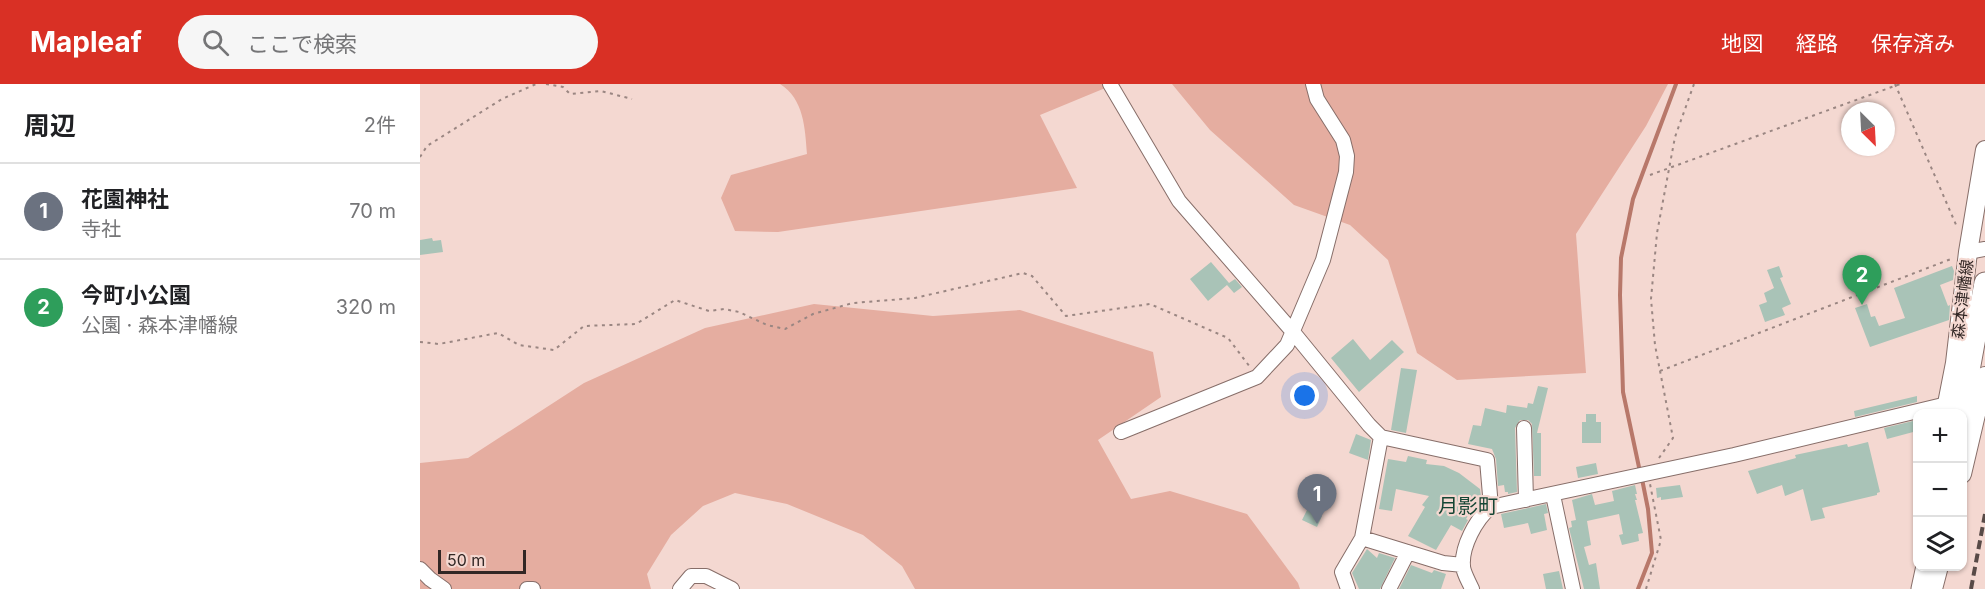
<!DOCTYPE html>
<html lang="ja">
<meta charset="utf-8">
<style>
body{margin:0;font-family:Inter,"Noto Sans JP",sans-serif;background:#f6f6f6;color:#202124}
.controls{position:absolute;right:18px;bottom:18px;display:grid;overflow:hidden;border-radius:12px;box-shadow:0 2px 4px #0004}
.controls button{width:54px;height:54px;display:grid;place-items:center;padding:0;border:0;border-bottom:2px solid #e0e0e0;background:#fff;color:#202124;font:30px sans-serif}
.compass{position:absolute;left:1421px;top:18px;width:54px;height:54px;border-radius:50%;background:#fff;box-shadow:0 2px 4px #0004;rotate:156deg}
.scale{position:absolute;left:18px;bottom:15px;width:88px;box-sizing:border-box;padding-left:6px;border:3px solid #322725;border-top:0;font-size:16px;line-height:21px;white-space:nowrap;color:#322725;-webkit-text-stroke:4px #f4d8d1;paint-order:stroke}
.you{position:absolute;left:885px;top:312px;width:21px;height:21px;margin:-15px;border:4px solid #fff;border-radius:50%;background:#1a73e8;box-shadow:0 0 0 9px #1a73e833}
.badge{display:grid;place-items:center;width:39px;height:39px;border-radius:50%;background:#d93025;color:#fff;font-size:20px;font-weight:700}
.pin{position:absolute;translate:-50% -50px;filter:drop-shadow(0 2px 3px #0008)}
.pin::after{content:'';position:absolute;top:32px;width:21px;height:18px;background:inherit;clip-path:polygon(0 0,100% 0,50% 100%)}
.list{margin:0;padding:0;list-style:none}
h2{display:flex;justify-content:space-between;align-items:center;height:78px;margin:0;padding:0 24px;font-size:26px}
h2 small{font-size:20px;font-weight:400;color:#757577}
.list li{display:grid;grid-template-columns:39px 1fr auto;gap:18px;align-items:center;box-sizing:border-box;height:96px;padding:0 24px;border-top:2px solid #e0e0e0}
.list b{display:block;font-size:22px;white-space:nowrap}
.list p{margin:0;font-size:20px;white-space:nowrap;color:#757577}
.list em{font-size:20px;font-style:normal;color:#757577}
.icon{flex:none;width:33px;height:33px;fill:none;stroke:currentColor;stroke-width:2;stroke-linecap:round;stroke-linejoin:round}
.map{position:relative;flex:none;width:1565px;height:505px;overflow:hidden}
header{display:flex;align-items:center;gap:36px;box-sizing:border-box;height:84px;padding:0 30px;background:#d93025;color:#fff}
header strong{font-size:28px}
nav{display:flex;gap:33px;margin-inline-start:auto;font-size:21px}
.search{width:420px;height:54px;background:#f6f6f6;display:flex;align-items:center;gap:15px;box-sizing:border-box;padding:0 21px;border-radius:33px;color:#757577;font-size:22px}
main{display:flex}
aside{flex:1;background:#fff}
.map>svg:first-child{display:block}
.green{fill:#e5ada0}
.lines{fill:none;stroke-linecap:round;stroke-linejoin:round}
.stream{stroke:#b8786a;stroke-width:4}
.building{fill:#a9c3b7}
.minor-casing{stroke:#876e69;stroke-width:16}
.secondary-casing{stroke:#876e69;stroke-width:20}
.trunk-casing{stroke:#876e69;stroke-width:23}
.path{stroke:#9a8682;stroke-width:2;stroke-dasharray:3 4.5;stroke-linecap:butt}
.minor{stroke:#fff;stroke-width:14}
.secondary{stroke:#fff;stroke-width:18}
.trunk{stroke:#fff;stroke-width:21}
.rail{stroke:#584a47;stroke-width:4;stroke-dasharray:9 4.5;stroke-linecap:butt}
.labels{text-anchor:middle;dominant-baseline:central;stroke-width:4.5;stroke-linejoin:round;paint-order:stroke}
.street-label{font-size:16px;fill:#322725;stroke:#f4d8d1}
.quarter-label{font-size:20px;fill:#154534;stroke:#f4d8d1}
</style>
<header>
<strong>Mapleaf</strong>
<div class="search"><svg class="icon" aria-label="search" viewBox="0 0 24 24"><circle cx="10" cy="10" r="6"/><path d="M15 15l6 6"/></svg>ここで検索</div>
<nav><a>地図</a><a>経路</a><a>保存済み</a></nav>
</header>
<main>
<aside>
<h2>周辺<small>2件</small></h2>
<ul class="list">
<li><span class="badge" style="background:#6b7280">1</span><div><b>花園神社</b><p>寺社</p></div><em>70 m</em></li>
<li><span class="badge" style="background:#2e9e5b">2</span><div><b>今町小公園</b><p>公園 · 森本津幡線</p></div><em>320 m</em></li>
</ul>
</aside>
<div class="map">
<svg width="1565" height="505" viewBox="0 0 1565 505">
<rect width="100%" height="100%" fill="#f4d8d1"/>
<path class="green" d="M360 0H695L620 31 657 104 358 148 315 147 301 114 311 91 387 70C385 44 384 15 360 0Z
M752 0H1248L1226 42 1156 150 1166 289 1037 296 997 269 968 176 930 141 874 121 790 46Z
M394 220 513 232 600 226 733 268 741 313 678 356 711 415 750 407 827 430 878 499 880 505H495L482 482 443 451 367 420 315 409 283 422 251 451 227 490 231 505H0V379L48 374 164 299 285 244Z"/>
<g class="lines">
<path class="stream" d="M1220 388 1203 308 1200 211 1201 174 1213 115 1256 0
M1218 505 1232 469 1228 425 1222 395"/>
</g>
<path class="building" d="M12 154 13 157 21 156 23 168 0 171V156Z
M791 178 809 199 815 195 822 203 814 209 807 201 788 217 770 195Z
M1359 182 1363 193 1360 194 1371 220 1362 224 1365 231 1345 238 1339 221 1347 218 1344 209 1354 204 1347 186Z
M1532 182 1534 187 1533 196 1520 201 1528 222 1530 221 1529 236 1450 263 1435 224 1447 220 1451 233 1455 232 1459 242 1485 234 1474 204Z
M933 255 950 276 972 256 984 268 939 308 911 274Z
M981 284 997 286 986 349 971 346Z
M1118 302 1128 304 1117 349H1121V392H1114L1112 340 1108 336H1100L1095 344 1097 408 1088 410V408H1085L1084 401 1078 402 1076 375 1072 365 1048 360 1053 341 1061 342 1065 324 1086 329 1087 321 1107 324 1108 319 1113 320Z
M1497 312V318L1435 333 1434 327Z
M1166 330H1176V338H1181V359H1162V338H1166Z
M1497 336V347L1467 355 1464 344Z
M936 350 951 356 948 376 929 369Z
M1448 358 1460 408 1457 409V411L1402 424 1405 434 1391 437 1383 405 1365 412 1362 401 1337 410 1328 387 1376 374 1375 371 1427 360 1428 363Z
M988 372 1007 376 1006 380 1024 382 1039 389 1060 405 1061 412 1046 435 1048 436 1042 447 1031 441 1016 466 988 452 1005 423 1002 421 1009 412 976 405 972 427 959 425 968 375 986 378Z
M1176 379 1178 390 1158 394 1156 383Z
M1215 401 1217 410H1215L1217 416H1215L1223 449 1218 450 1219 457 1202 461 1199 451 1203 450 1199 430 1167 437 1171 461 1164 463 1169 481 1176 479 1180 505H1164L1149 444 1152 443 1151 437 1156 436 1152 416 1172 410 1175 421 1194 417 1192 407Z
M1260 401 1263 413 1241 416V413L1237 414 1236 404Z
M1126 420 1128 429 1124 430 1127 446 1111 450 1108 439 1084 444 1081 430Z
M888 424 902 432 897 443 882 436Z
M947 465 957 474 959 469 975 474 960 505H939L932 489Z
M991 481 1012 489 1014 486 1026 490 1021 505H979Z
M1139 487 1143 505H1126L1123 490Z"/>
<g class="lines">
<g class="minor-casing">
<path id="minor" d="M690 0 759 117 873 248 949 341 961 353 1067 376 1071 423
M1548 168 1565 165
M1104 344 1106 416
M701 348 837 293 867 261 903 176 926 88 927 72 923 56 897 15 893 0
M1133 411 1153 505
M942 454 961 353
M0 485 10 495 24 505
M107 505H113
M260 505 271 492H286L312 505
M928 505 922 488 942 454 1023 479 1043 481
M969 505 988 468
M1052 505C1049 498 1044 490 1043 483 1041 463 1056 435 1071 423L1314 371 1527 320"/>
</g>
<g class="secondary-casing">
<path id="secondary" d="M1525 330 1535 279 1548 168 1565 66
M1542 390 1565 292
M1513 505 1519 482"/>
</g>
<g class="trunk-casing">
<path id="trunk" d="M1541 330 1565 199
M1502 505 1507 482"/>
</g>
<path class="path" d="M126 0 143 3 150 10 181 7 212 15
M1475 0 1537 143
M0 73 7 62 82 15 116 0
M1230 91 1480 0
M0 258 19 260 78 249 99 261 134 266 164 242 216 240 255 216 289 227 304 225 319 228 347 241 365 245 393 230 433 219 495 214 603 189 612 192 646 232 730 220 808 254 830 283
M1240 287 1531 175
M1239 374 1253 354 1235 261 1231 215 1237 149 1255 53 1274 0
M1226 505 1241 456 1230 400"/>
<use href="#minor" class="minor"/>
<use href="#secondary" class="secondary"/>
<use href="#trunk" class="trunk"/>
<path class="rail" d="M1551 505 1565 430"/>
</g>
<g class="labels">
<g class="street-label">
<text transform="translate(1542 215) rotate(-83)">森本津幡線</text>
</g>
<g class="quarter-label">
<text x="1048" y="422">月影町</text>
</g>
</g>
</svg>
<div class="controls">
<button>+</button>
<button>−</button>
<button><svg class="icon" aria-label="layers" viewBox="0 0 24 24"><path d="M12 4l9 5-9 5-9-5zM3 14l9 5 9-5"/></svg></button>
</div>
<svg class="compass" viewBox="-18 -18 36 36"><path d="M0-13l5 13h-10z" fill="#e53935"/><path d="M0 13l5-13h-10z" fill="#757577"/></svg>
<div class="scale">50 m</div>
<div class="you"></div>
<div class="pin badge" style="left:897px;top:440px;background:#6b7280">1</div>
<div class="pin badge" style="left:1442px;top:221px;background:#2e9e5b">2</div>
</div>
</main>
